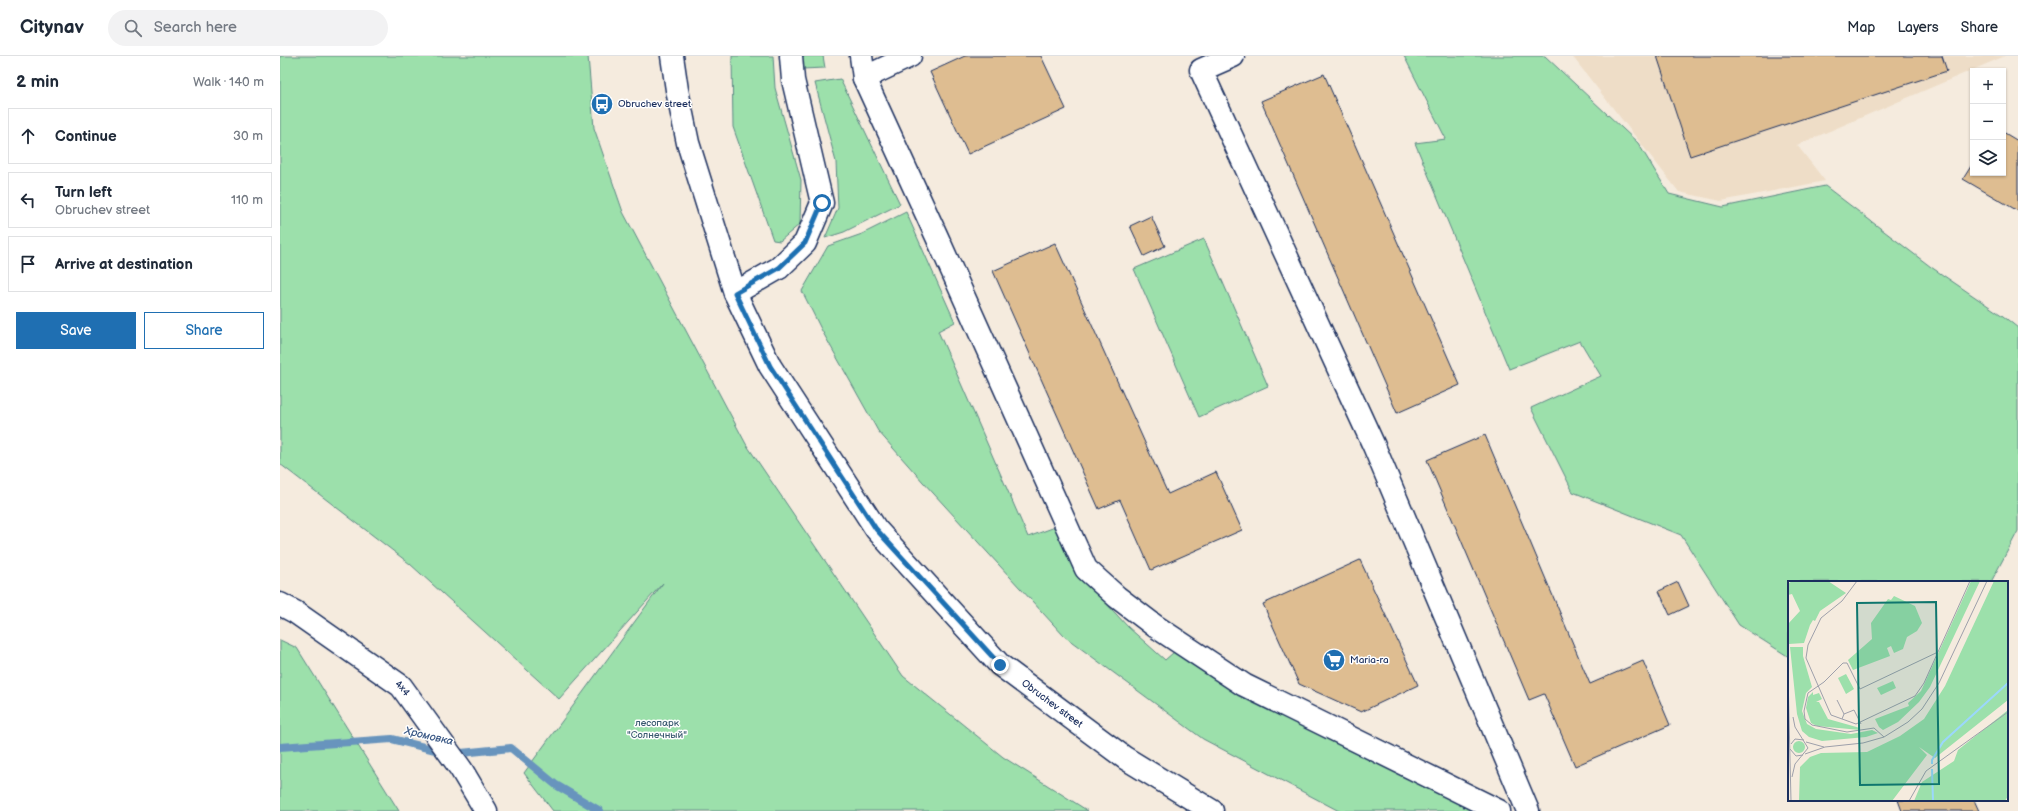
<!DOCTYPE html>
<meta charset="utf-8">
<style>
body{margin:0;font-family:"Balsamiq Sans",sans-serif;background:#f2f2f3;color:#1f2937}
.controls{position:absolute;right:12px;top:12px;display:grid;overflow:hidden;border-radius:0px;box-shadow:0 1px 3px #0004}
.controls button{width:36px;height:36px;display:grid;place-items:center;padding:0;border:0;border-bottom:1px solid #e0e1e3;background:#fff;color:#1f2937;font:20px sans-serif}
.stop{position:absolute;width:12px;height:12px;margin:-9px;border:3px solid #1f6fb2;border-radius:50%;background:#fff}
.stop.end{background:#1f6fb2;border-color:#fff;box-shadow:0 1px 4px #0008}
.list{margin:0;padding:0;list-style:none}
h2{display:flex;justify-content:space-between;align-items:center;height:52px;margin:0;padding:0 16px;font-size:17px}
h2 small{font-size:13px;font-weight:400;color:#747a83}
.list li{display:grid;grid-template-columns:26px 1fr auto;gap:12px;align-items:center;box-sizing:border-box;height:56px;margin:0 8px 8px;padding:0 8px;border:1px solid #e0e1e3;border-radius:0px}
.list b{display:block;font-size:15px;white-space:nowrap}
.list p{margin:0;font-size:13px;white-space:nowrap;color:#747a83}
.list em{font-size:13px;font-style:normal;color:#747a83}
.actions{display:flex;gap:8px;padding:12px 16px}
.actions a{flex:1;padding:9px 0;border:1px solid #1f6fb2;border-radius:0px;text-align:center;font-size:14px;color:#1f6fb2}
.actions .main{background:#1f6fb2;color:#fff}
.icon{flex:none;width:22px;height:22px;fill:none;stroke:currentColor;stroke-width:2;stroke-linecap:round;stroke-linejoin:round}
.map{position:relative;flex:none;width:1738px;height:755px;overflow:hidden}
header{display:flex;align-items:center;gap:24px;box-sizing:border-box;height:56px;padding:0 20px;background:#fff;border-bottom:1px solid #e0e1e3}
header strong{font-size:19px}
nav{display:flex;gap:22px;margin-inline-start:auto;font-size:14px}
.search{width:280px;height:36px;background:#f2f2f3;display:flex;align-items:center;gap:10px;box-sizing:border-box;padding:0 14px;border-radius:22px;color:#747a83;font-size:15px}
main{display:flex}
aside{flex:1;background:#fff}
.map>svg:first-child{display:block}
.built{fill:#eeddc7}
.green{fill:#9ce0ab;stroke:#5c8884}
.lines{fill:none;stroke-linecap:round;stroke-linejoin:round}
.stream{stroke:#6894bd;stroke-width:8}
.building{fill:#debd91;stroke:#1b2f5e}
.minor-casing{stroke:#1b2f5e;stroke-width:25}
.minor{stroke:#fff;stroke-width:22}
.route{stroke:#1f6fb2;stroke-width:5}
.labels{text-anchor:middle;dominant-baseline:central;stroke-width:3;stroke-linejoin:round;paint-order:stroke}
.poi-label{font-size:10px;fill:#1b2f5e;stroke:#fff;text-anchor:start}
.street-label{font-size:10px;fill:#1b2f5e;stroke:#fff}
.park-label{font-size:10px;fill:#3b5b71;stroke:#fff}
.water-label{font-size:11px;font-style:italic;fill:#3b5986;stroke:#fff}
.inset-river{fill:none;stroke:#9bd7fc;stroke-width:2}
.inset-road{fill:none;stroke:#9ea0ab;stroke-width:1}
.view{fill:#0f766e;fill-opacity:0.15;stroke:#0f766e;stroke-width:2}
.inset-edge{fill:none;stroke:#1b2f5e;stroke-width:2}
</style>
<header>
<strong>Citynav</strong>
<div class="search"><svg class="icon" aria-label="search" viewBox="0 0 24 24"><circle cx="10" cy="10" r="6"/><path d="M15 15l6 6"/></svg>Search here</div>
<nav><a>Map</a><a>Layers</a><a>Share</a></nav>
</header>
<main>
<aside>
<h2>2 min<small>Walk · 140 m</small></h2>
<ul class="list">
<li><svg class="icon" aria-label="ahead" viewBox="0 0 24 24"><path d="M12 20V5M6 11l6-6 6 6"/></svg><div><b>Continue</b></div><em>30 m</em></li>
<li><svg class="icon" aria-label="left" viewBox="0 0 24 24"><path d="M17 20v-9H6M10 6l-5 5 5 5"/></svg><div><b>Turn left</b><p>Obruchev street</p></div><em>110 m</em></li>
<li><svg class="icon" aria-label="arrive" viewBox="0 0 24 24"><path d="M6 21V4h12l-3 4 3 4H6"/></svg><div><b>Arrive at destination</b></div></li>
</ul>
<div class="actions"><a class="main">Save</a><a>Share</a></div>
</aside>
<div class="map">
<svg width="1738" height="755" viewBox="0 0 1738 755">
<rect width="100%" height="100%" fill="#f5ebde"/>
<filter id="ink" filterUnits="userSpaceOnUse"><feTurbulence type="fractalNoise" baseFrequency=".025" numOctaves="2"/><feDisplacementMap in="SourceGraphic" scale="8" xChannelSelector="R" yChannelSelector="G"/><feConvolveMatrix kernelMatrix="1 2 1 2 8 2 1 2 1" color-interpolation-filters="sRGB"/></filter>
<g filter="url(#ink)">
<path class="built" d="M1292 0H1725L1517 89 1545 125 1441 145 1399 136Z"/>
<path class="green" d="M0 0H308L314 72 343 156 466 388 623 620 723 701 808 755H273L244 717 383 527 279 643 130 508 0 408Z
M452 0H493L495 32 521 124 520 168 500 185 493 184 453 71Z
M522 0H543L545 12 522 13Z
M1124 0H1265L1358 87 1389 138 1443 151 1545 130 1651 211 1723 260 1738 272V475L1711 526H1509V601L1459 569 1401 479 1293 436 1251 352 1321 320 1300 285 1229 313 1135 87 1166 83Z
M560 23 620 148 564 176 545 182 558 152 556 106 535 27Z
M626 156 675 266 658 275 748 481 778 470 802 521 848 571 885 604 894 596 1224 755H1059L923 683 784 580 643 426 598 375 541 273 522 235 548 190 582 178Z
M924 183 988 330 919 361 854 213Z
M0 584 17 592 119 755H0Z"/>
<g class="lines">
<path class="stream" d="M0 691 112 683 171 698 231 692 276 729 320 755"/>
</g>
<path class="building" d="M685 0H761L786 53 688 98 650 16Z
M1377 0H1662L1667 15 1410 100Z
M1044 18 1180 329 1117 357 981 45Z
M1723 76 1738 85V155L1683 123 1693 107V117H1723Z
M871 160 885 190 864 200 850 170Z
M775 187 888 438 936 416 962 474 871 514 840 444 819 453 713 215Z
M1205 379 1310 628 1363 605 1390 669 1295 710 1264 638 1249 644 1147 404Z
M1080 504 1138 629 1081 656 1019 628 983 548Z
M1398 526 1409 550 1390 559 1379 535Z
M1618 744H1694L1699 755H1622Z"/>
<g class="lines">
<g class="minor-casing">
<g id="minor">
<path id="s1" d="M392 0 397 34 408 87 455 237 490 310 596 473 720 609 845 702 932 755"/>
<path d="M581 0 584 22 657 181 806 513 837 541 875 570 964 629 1219 755"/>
<path d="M953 0 921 14 1094 390 1248 755"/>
<path d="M584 22 630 0"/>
<path d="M455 237 499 212 525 187 542 147 513 24 511 0"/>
<path id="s2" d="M0 548 15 556 121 630 181 713 206 755"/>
</g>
</g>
<use href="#minor" class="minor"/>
</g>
</g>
<g class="lines" filter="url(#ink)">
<path class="route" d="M542 147 525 187 499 212 455 237 490 310 596 473 720 609"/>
</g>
<defs>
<g id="bus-disc" transform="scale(1.15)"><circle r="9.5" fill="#1f6fb2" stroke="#fff"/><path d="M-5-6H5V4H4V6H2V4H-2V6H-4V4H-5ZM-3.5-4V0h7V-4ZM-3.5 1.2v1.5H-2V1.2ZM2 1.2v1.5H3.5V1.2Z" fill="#fff"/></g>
<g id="supermarket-disc" transform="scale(1.15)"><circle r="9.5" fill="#1f6fb2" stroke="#fff"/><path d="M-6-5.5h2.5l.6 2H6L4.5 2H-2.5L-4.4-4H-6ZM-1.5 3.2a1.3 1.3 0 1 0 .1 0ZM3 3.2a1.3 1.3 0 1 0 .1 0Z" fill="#fff"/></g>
</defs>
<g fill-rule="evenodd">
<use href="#bus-disc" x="322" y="48"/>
<use href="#supermarket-disc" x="1054" y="604"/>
</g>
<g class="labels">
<g class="poi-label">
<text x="338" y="48">Obruchev street</text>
<text x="1070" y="604">Maria-ra</text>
</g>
<g class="street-label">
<text stroke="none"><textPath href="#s2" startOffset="149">4x4</textPath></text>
<text stroke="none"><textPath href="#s1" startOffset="770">Obruchev street</textPath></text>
</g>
<g class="park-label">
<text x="377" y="667">лесопарк<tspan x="377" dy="12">"Солнечный"</tspan></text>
</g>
<g class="water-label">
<text transform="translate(149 680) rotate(13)">Хромовка</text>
</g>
</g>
<g transform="translate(1508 525)">
<rect width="220" height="220" fill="#f5ebde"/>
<path d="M4 0H40L58 12 32 30 27 40 25 39 22 44 16 62 1 63 0 43 12 30 4 13 0 14V3ZM183 0H192L142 106 131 121 110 141 95 149 91 146 87 138 121 125 120 122 133 110ZM206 0H220V119L147 177 131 166 139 174 104 220H11L12 186 22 176 33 172 79 171 112 155 136 138 157 105ZM106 15 127 25 134 42 129 50 119 56 115 68 106 72 103 65 99 67 102 75 65 89 60 79 84 58 83 42 100 18 103 19ZM2 66H15V75L24 106 18 112 14 130 19 143 28 148 63 153 84 149 90 152 78 156 34 160 21 156 14 150 9 133ZM58 93 66 108 58 113 50 97ZM105 100 108 107 93 114 89 107ZM25 111V114L31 112 34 118 28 121H31L40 138 72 147V149L29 145 23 142 18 127 20 116ZM220 129V215L217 220H126L134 201 166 180 170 169ZM5 166a6 6 0 1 1 12 0a6 6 0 1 1-12 0Z" fill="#9ce0ab"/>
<path class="inset-river" d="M144 183V179L155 161 220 102M144 188 145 220"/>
<path class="inset-road" d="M69 0 54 20 33 37 20 64 18 77 43 134 68 143 127 115 136 102 182 0M0 93 3 220M49 119 56 133M54 138 56 133 66 129 73 143M96 156 86 147 59 151 24 144 17 138 16 130 20 112 36 101 55 82H59L72 108 150 71M18 161 36 166M3 163 7 158 16 159M2 168 8 175 15 174M17 173 37 166 75 162 96 156 120 141 134 128 151 102 199 0M4 196 7 183 20 167 7 146 5 136M121 220 138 190 220 131"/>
<path class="view" d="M148 21 151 203 72 204 69 22Z"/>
<rect width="220" height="220" class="inset-edge"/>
</g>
</svg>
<div class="controls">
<button>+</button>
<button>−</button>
<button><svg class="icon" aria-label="layers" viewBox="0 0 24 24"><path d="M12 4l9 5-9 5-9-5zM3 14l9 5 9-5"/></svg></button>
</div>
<div class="stop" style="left:542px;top:147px"></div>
<div class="stop end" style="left:720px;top:609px"></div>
</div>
</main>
